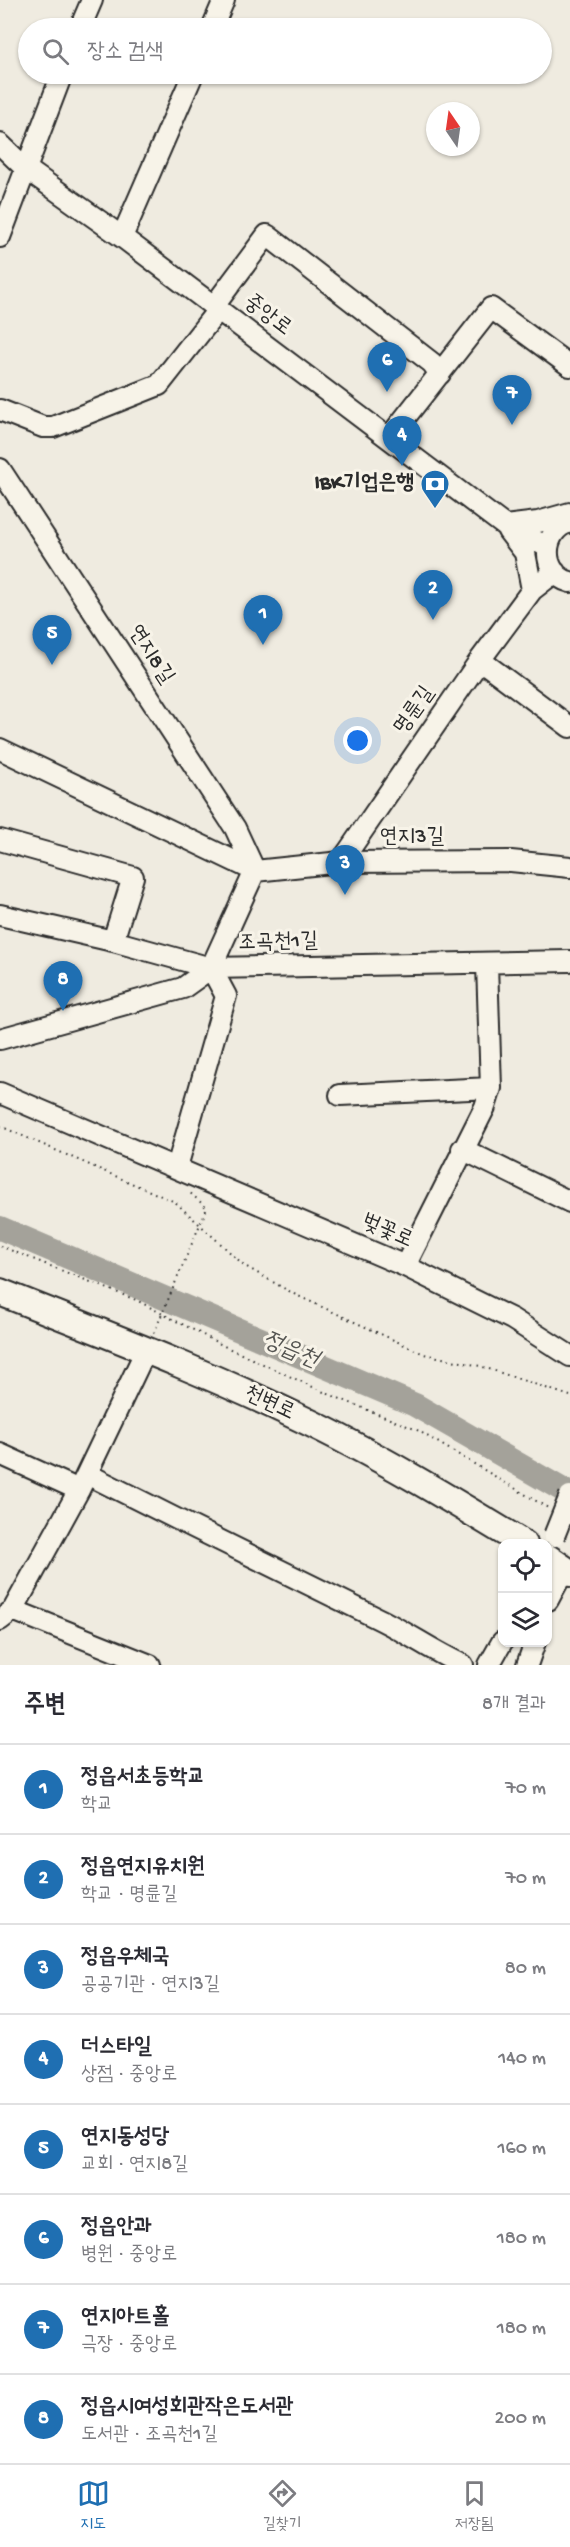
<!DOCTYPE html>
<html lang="ko">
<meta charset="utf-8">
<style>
body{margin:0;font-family:"Gochi Hand","Poor Story",sans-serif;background:#f2f2f3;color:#2b2b33}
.controls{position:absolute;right:18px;bottom:18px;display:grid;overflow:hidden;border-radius:12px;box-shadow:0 2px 4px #0004}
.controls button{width:54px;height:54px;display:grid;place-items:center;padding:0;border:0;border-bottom:2px solid #e1e1e2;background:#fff;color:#2b2b33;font:30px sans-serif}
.compass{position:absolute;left:426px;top:102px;width:54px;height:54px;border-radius:50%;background:#fff;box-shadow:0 2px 4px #0004;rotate:347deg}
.you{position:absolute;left:358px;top:741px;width:21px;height:21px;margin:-15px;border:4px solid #fff;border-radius:50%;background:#1a73e8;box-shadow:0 0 0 9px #1a73e833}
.badge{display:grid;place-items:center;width:39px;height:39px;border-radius:50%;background:#1f6fb2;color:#fff;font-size:20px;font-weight:700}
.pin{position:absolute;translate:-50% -50px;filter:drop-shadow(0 2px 3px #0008)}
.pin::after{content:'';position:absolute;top:32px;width:21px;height:18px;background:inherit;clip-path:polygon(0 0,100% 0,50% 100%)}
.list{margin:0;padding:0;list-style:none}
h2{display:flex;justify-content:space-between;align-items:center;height:78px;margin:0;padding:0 24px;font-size:26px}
h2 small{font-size:20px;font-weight:400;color:#7c7c81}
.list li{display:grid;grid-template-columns:39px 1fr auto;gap:18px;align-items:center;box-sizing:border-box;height:90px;padding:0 24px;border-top:2px solid #e1e1e2}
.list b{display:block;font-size:22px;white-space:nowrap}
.list p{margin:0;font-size:20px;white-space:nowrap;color:#7c7c81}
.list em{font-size:20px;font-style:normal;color:#7c7c81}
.icon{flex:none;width:33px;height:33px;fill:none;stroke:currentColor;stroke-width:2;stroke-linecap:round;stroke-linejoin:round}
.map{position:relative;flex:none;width:570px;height:1665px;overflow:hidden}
.search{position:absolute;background:#fff;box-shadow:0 2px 4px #0004;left:18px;right:18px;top:18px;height:66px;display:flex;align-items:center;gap:15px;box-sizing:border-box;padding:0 21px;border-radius:33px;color:#7c7c81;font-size:22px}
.sheet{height:798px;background:#fff}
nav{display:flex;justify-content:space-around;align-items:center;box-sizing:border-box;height:84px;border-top:2px solid #e1e1e2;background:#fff;font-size:16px;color:#7c7c81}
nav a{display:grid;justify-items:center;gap:3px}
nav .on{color:#1f6fb2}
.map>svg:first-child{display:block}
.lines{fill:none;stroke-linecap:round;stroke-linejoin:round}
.river{stroke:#a4a29a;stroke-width:24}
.minor-casing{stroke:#2b2b2b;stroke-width:24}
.major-casing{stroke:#2b2b2b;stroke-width:30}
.path{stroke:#2b2b2b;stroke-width:2;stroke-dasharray:1.5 4.5;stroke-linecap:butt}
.minor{stroke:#f7f3e8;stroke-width:20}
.major{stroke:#f7f3e8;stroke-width:26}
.minor-bridge-casing{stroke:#2b2b2b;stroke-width:24;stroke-linecap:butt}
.minor-bridge{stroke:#f7f3e8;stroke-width:20}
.labels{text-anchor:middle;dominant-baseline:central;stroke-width:6;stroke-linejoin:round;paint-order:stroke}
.street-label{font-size:22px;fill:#2b2b2b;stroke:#f7f3e8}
.poi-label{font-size:22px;font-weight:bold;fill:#2b2b2b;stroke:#f7f3e8;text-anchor:end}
.water-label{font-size:24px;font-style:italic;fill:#555552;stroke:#f7f3e8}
</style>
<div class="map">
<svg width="570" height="1665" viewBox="0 0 570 1665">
<rect width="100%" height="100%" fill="#efebe0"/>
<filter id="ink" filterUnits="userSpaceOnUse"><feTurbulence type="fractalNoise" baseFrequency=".0167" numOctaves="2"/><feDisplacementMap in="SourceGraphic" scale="12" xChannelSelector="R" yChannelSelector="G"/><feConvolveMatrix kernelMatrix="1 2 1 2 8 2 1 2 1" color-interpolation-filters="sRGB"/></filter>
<g filter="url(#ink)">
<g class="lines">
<path class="river" d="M0 1228 415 1405 570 1494"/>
<g class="minor-casing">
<path id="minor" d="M80 28 92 0
M212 28 224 0
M0 144 25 168 122 237 505 526 548 547
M0 237 62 74
M122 237 193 74
M214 306 267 235 432 363 440 374
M0 410 43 427H53L159 385 218 310
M389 438 491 308 570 366
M0 469 235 828 255 871 211 968
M570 522C541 530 540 574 570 582
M505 526 538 522 570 513
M508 531 525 553 532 590
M480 660 570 727
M0 749 255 871 341 862 511 861 570 867
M0 840 133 877 113 941
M341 862 480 660 532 590 555 572
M0 915 113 941 211 968
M0 1039 183 988 211 968 570 961
M0 1093 405 1266 512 1319 570 1356
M340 1095 491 1088
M462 1149 570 1202
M177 1167 226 996 211 968
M405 1266 485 1107 491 1088 487 964
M0 1454 79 1490
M87 1474C184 1523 281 1571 379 1619 408 1633 434 1652 463 1665
M548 1600 564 1570
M13 1610 150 1665
M0 1620 13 1610 79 1490 146 1350
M489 1665 502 1642
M527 1665 535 1642"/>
</g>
<g class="major-casing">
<path id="major" d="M0 1292C100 1332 201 1370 298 1417 376 1454 450 1499 524 1544
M548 1558 570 1573"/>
</g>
<path class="path" d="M0 1126 175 1202 245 1266 294 1294 424 1354 480 1366 570 1396
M0 1246 136 1300 226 1347 326 1393 417 1430 548 1508
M154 1333 207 1208 189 1192"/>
<use href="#minor" class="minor"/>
<use href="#major" class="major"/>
<g class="minor-bridge-casing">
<path id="minor-bridge" d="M554 1536 570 1496"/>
</g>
<use href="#minor-bridge" class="minor-bridge"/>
</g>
</g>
<defs>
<g id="bank-pin" transform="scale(1.5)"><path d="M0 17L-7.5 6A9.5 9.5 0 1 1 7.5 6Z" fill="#1f6fb2" stroke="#f7f3e8"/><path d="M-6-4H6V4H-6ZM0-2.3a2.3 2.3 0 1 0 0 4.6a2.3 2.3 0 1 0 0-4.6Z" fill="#fff"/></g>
</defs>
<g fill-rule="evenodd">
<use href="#bank-pin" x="435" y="484"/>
</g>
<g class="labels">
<g class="street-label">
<text transform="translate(267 316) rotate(37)">중앙로</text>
<text transform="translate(150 655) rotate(57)">연지8길</text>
<text transform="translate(415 711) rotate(-55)">명륜길</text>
<text x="412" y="838">연지3길</text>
<text transform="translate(278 943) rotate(-1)">조곡천1길</text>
<text transform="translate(387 1232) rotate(24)">벚꽃로</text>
<text transform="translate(269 1404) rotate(25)">천변로</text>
</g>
<g class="poi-label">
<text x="414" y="484">IBK기업은행</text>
</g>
<g class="water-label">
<text transform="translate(290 1351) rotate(23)">정읍천</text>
</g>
</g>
</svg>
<div class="controls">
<button><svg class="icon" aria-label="locate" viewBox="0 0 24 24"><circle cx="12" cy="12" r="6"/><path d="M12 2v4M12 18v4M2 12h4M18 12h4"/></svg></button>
<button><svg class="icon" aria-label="layers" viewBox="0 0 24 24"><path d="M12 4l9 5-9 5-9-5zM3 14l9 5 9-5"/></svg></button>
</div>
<svg class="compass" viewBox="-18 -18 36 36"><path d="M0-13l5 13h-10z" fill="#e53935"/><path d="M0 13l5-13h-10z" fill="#7c7c81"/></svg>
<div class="you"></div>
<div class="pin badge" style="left:263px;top:645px">1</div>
<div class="pin badge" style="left:433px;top:620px">2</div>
<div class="pin badge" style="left:345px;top:895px">3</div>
<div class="pin badge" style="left:402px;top:466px">4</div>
<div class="pin badge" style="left:52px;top:665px">5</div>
<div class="pin badge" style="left:387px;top:392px">6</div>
<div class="pin badge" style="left:512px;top:425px">7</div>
<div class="pin badge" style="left:63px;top:1011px">8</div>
<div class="search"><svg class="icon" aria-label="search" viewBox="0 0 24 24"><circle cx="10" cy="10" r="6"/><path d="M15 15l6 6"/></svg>장소 검색</div>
</div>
<section class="sheet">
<h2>주변<small>8개 결과</small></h2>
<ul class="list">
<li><span class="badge">1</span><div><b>정읍서초등학교</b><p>학교</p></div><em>70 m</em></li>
<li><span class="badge">2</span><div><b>정읍연지유치원</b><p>학교 · 명륜길</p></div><em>70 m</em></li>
<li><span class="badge">3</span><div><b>정읍우체국</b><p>공공기관 · 연지3길</p></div><em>80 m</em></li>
<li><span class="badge">4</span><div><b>더스타일</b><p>상점 · 중앙로</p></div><em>140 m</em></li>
<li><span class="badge">5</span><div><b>연지동성당</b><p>교회 · 연지8길</p></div><em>160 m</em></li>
<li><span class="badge">6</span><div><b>정읍안과</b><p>병원 · 중앙로</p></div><em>180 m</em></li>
<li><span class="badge">7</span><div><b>연지아트홀</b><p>극장 · 중앙로</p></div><em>180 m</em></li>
<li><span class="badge">8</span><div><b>정읍시여성회관작은도서관</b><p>도서관 · 조곡천1길</p></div><em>200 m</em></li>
</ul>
</section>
<nav>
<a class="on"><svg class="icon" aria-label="map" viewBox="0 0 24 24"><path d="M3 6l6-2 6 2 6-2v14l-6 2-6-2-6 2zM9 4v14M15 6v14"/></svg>지도</a>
<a><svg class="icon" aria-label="directions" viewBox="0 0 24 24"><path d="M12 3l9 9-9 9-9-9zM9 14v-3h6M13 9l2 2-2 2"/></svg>길찾기</a>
<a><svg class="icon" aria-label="saved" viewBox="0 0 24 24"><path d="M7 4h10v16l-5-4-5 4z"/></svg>저장됨</a>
</nav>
